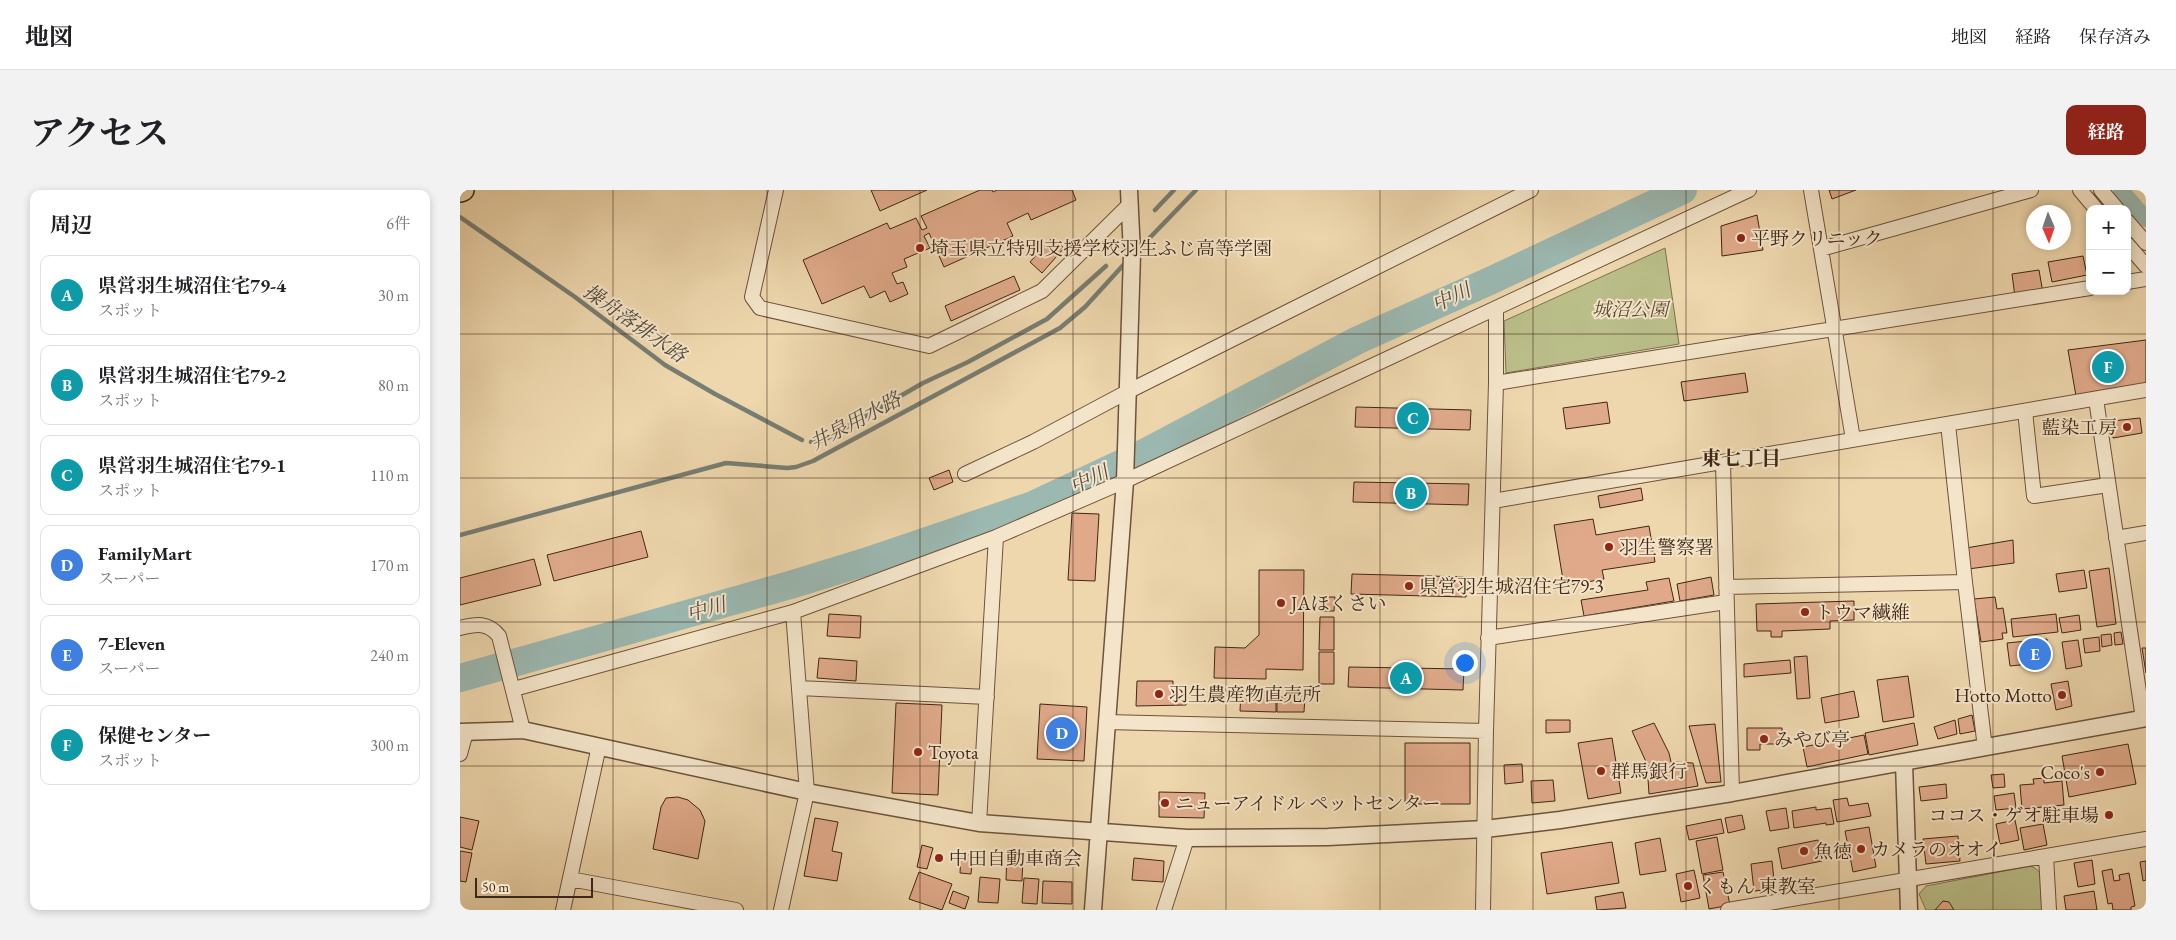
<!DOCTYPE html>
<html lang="ja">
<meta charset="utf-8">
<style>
body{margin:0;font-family:"EB Garamond","Noto Serif JP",serif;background:#f2f2f2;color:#202124}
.controls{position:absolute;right:15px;top:15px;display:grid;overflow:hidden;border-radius:10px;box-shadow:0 2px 8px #0003}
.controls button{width:45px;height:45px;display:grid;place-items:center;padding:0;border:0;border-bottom:1px solid #e0e0e0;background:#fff;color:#202124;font:25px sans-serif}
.compass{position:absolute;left:1566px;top:15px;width:45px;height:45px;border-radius:50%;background:#fff;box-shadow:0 2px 8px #0003;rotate:178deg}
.scale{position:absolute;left:15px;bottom:12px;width:118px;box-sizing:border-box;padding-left:5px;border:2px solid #402716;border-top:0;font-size:14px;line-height:18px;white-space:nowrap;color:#402716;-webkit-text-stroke:4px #f4e5ca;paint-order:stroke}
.you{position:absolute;left:1004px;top:472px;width:18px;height:18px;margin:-12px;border:4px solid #fff;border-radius:50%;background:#1a73e8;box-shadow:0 0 0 8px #1a73e833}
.badge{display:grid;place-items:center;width:32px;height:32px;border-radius:50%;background:#8f2418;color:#fff;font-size:16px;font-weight:700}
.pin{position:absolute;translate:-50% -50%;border:2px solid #fff;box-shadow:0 1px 5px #0006}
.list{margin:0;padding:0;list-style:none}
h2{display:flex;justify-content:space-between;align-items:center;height:65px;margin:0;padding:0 20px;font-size:21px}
h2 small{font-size:16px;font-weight:400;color:#757577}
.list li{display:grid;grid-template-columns:32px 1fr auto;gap:15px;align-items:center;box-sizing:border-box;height:80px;margin:0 10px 10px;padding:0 10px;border:1px solid #e0e0e0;border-radius:10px}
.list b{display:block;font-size:19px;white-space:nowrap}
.list p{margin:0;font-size:16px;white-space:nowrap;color:#757577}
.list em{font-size:16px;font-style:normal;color:#757577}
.map{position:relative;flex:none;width:1686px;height:720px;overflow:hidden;border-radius:10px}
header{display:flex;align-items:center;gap:30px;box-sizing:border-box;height:70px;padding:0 25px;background:#fff;border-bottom:1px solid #e0e0e0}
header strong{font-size:24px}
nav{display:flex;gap:28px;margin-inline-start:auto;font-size:18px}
.intro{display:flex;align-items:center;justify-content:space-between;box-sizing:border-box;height:120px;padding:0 30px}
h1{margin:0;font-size:35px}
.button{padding:12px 22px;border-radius:10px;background:#8f2418;color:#fff;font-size:18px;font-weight:700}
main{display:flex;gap:30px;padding:0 30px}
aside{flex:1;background:#fff;border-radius:10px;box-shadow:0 2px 8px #0003}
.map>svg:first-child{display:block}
.green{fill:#babe89;stroke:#7d7250}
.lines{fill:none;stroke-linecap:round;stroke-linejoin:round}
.stream{stroke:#777e73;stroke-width:4.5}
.canal{stroke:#9bb8b1;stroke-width:16}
.river{stroke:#9bb8b1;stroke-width:28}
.building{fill:#e0aa8a;stroke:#402716}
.minor-casing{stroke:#6c533c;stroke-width:16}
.tertiary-casing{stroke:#6c533c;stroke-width:19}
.primary-casing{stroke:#402716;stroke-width:24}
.minor{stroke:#f4e5ca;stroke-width:14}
.tertiary{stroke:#f4e5ca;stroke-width:16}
.primary{stroke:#eed7ad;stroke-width:21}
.grid{fill:none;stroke:#402716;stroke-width:1;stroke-opacity:0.55}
.poi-dot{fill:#8f2418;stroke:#f4e5ca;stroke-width:2}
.labels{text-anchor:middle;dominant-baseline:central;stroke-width:4;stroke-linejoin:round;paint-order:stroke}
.poi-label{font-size:19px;fill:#402716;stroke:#f4e5ca;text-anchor:start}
.park-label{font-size:19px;font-style:italic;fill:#5e4d33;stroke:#f4e5ca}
.water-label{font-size:20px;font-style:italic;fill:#574b3d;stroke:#f4e5ca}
.neighbourhood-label{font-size:20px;font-weight:bold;fill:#402716;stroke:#f4e5ca}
</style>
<header>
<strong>地図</strong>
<nav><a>地図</a><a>経路</a><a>保存済み</a></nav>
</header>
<div class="intro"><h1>アクセス</h1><a class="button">経路</a></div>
<main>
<aside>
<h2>周辺<small>6件</small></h2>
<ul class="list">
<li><span class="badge" style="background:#0f9aa8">A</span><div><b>県営羽生城沼住宅79-4</b><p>スポット</p></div><em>30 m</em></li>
<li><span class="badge" style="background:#0f9aa8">B</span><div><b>県営羽生城沼住宅79-2</b><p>スポット</p></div><em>80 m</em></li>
<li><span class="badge" style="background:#0f9aa8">C</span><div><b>県営羽生城沼住宅79-1</b><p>スポット</p></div><em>110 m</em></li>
<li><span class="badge" style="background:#3f7fe0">D</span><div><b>FamilyMart</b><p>スーパー</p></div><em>170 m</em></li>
<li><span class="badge" style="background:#3f7fe0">E</span><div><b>7-Eleven</b><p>スーパー</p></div><em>240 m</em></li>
<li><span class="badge" style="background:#0f9aa8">F</span><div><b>保健センター</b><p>スポット</p></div><em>300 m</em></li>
</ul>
</aside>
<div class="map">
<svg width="1686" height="720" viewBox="0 0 1686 720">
<rect width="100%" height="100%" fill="#eed7ad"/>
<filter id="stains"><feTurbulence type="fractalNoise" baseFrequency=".004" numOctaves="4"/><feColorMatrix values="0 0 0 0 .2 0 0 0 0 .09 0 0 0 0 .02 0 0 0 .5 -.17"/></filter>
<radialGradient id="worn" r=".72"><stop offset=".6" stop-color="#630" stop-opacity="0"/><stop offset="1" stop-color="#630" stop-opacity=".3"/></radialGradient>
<path class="green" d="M1205 58 1219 154 1046 183 1044 131Z
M1570 676C1588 681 1584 704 1584 720H1466L1459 704 1466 696Z"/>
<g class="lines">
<path class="stream" d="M695 20 714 0
M0 27 115 107 205 175 255 204 342 250
M676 62 736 0
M351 252 364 250 463 193 508 172 587 129 646 76
M0 345 266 273 327 278 336 277 353 271 600 138 625 117 667 71"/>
<path class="canal" d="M1661 0 1686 29"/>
<path class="river" d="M0 488 330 395 405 372 573 315 686 262 898 150 1032 90 1223 0"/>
</g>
<path class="building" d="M411 0H467L420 21Z
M520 0H532L533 2 537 0H612L616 10 571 30 568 23 547 33 553 46 484 77 469 43 464 46 470 58 444 69 447 77 432 83 437 94 443 92 448 104 430 112 425 101 410 108 404 96 362 114 343 70 427 33 430 39 456 28 462 40 467 38 461 26Z
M1369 0H1396L1372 9Z
M1297 25 1303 60 1262 66 1261 36Z
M592 48 604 58 582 83 570 72Z
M1623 66 1627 85 1592 92 1588 72Z
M1579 80 1583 103 1555 107 1552 84Z
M554 86 560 100 491 131 485 116Z
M1686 150V195L1616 206 1608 160Z
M1285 183 1288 202 1224 211 1221 192Z
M1147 212 1150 233 1106 239 1103 218Z
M896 217 1011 220 1010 240 895 237Z
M1680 228 1682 243 1653 248 1652 231Z
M489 280 493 292 474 300 469 288Z
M894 292 1009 294 1008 315 893 312Z
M1181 298 1183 310 1140 318 1138 306Z
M612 323 639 324 635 391 608 390Z
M1133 329 1136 345 1189 336 1195 372 1142 380 1144 389 1104 396 1094 335Z
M181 341 188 367 94 391 87 365Z
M1553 350 1554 373 1508 379 1506 358Z
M74 369 81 395 0 415V388Z
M1649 378 1656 434 1637 437 1629 381Z
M799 380H844L843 480 806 479V489L754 488 755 457 785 458 799 445Z
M1624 380 1627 398 1599 402 1596 384Z
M892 384 1007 387 1006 407 891 404Z
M1251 387 1254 405 1220 411 1217 394Z
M1209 388 1214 411 1124 426 1121 410 1188 400 1186 392Z
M861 407H875L874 421H861Z
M1535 407 1537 419 1543 418 1547 443H1542L1543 449 1521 452 1514 409Z
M1394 411V430L1370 431V439L1322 441V447H1311V441H1297L1296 414Z
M369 424 401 426 400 448 367 446Z
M1596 424 1598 442 1553 447 1551 429Z
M1619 425 1621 440 1602 443 1599 428Z
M860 427H874V460H859Z
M1661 442 1663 454 1655 455 1654 443Z
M1651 444 1652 455 1642 457 1641 445Z
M1639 447 1640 461 1625 463 1623 449Z
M1587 449 1589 472 1550 476 1547 453Z
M1618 450 1622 476 1606 479 1602 452Z
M1682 458H1686V483Z
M859 462H874V494H859Z
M1347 466 1350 508 1337 509 1334 467Z
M359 468 397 471 396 491 357 488Z
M1330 470 1331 483 1284 487V474Z
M889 477 1004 479 1003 500 888 497Z
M1448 486 1454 527 1423 532 1417 490Z
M677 491H713V498L726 499V515L676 516Z
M1608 491 1612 516 1596 520 1591 494Z
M781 501 816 502V522L780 521Z
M1394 501 1399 527 1365 533 1361 508Z
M817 507H845L844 522H817Z
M436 513 482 515 478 605 432 603Z
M580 514 627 517 624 571 577 569Z
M1512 525 1515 541 1500 544 1498 529Z
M1086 530H1110V542L1086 543Z
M1495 530 1497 544 1478 549 1474 537Z
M1194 533 1209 563 1211 572 1233 573 1238 596 1189 604 1187 574 1172 541Z
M1454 533 1458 555 1409 565 1405 543Z
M1255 534 1261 592 1246 593 1229 536Z
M1287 538H1322V554H1300V560H1287Z
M1404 545 1408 564 1347 577 1343 557Z
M1152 548 1161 603 1128 609 1118 553Z
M945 553H1010V614H945Z
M1668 554 1676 594 1609 607 1602 566Z
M1062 574 1063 592 1045 594 1044 575Z
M1544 584 1545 597 1533 598 1531 585Z
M1584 588V593L1602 591 1604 615 1562 619 1560 595 1574 594 1573 589Z
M1093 590 1095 611 1072 613 1071 591Z
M1486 594 1487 608 1461 611 1459 597Z
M699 602 745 603 744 628 699 627Z
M1554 603 1556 618 1536 620 1534 606Z
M218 607 228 610 240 620 245 631 238 669 193 659 201 617 206 608Z
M1387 608 1389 616 1408 613 1411 626 1377 632 1373 610Z
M1356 617V620L1371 618 1374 634 1366 635V633L1334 638 1332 621Z
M1326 618 1329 638 1310 641 1306 621Z
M1282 625 1285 639 1268 643 1265 628Z
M0 627 19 631 12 660 0 657Z
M355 628 378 632 372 661 382 663 377 691 344 686Z
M1261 629 1264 643 1229 650 1226 636Z
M1555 630 1559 650 1540 654 1536 634Z
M1583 634 1587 655 1564 660 1560 638Z
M1409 637 1416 677 1393 682 1385 641Z
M1498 646 1500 671 1466 674 1463 649Z
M1257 647 1263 680 1242 684 1236 651Z
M1200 648 1206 681 1180 685 1175 653Z
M1358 650 1362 671 1322 679 1318 658Z
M1152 652 1159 693 1087 704 1081 663Z
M462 655 473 658 467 679 457 677Z
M0 661 12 663 6 692 0 691Z
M501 664 513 665 511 684 500 683Z
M547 666 563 667 562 691 546 690Z
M674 668 704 671 703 692 672 690Z
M1632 670 1635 694 1618 697 1614 673Z
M1312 671 1315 699 1294 701 1291 674Z
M1686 671V690L1683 691 1680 672Z
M1652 679 1654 691 1660 690 1659 685 1669 683 1675 716 1671 717V720H1653L1652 713 1648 714 1642 681Z
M1234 680 1240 708 1221 712 1216 684Z
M459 682 492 694 482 720 449 709Z
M1263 682 1270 715 1249 719 1243 685Z
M520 687 540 689 538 713 518 712Z
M564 688 579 689 577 714 562 713Z
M583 691 612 692V714L582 713Z
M493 701 509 707 505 719 489 713Z
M1634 701 1637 720H1606L1604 706Z
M1163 702 1166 718 1137 720 1135 707Z
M1483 711 1489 712 1494 720H1475Z"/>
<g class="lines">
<g class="minor-casing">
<path id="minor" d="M316 0 292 107 300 118 469 156 582 101 669 15
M1351 0 1393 249
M1620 0 1636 19
M1641 0 1657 19
M1667 31 1686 53
M1667 54 1686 76
M1361 59 1571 0
M1667 92 1686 89
M1036 193 1630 98
M1636 209 1683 529
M1565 221 1574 306 1648 295
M1488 234 1505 392 1525 558
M1263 273 1272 603
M505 284 573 252 667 202 1071 0
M1033 311 1686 200
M1656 348 1686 343
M1266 397 1505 392
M0 438C16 434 28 432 39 446L63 540
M1028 448 1266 412
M339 498 527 507
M54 499 333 422
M646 532 1026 541
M0 564 6 542
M519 633 536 347
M1586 666 1589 720
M110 689 276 720
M103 720 139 556
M321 720 347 602 333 422 536 347 665 291 1289 0
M704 720 727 648
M1023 720 1026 541 1036 193V118
M1268 720 1686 649"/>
</g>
<g class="tertiary-casing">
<path id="tertiary" d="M0 542 63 540 347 602 519 633 727 648 868 647 1025 639 1100 630 1272 603 1686 528
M1444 573 1449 720
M633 720 665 291 672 64 669 0"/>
</g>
<g class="primary-casing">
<path id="primary" d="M0 1 3 0"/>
</g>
<use href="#minor" class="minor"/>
<use href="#tertiary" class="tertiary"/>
<use href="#primary" class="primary"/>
</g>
<path class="grid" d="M153 0V720M307 0V720M460 0V720M613 0V720M766 0V720M920 0V720M1073 0V720M1226 0V720M1379 0V720M1533 0V720M0 144H1686M0 288H1686M0 432H1686M0 576H1686"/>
<g class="poi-dot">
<circle cx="1281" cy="48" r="5"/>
<circle cx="460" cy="58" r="5"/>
<circle cx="1667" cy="237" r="5"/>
<circle cx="1149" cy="357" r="5"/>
<circle cx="949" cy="396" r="5"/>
<circle cx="821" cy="413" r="5"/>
<circle cx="1345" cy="422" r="5"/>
<circle cx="699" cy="504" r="5"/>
<circle cx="1602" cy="505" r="5"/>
<circle cx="1304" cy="549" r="5"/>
<circle cx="458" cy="562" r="5"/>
<circle cx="1141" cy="581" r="5"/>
<circle cx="1640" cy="582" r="5"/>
<circle cx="705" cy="613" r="5"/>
<circle cx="1649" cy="625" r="5"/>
<circle cx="1401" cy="659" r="5"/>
<circle cx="1344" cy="661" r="5"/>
<circle cx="479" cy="668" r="5"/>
<circle cx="1228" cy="696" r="5"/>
</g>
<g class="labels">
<g class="poi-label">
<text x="1291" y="48">平野クリニック</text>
<text x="470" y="58">埼玉県立特別支援学校羽生ふじ高等学園</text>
<text x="1657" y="237" text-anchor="end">藍染工房</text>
<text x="1159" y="357">羽生警察署</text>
<text x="959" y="396">県営羽生城沼住宅79-3</text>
<text x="831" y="413">JAほくさい</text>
<text x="1355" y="422">トウマ繊維</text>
<text x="709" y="504">羽生農産物直売所</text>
<text x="1592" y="505" text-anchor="end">Hotto Motto</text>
<text x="1314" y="549">みやび亭</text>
<text x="468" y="562">Toyota</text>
<text x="1151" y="581">群馬銀行</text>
<text x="1630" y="582" text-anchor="end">Coco's</text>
<text x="715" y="613">ニューアイドル ペットセンター</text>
<text x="1639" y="625" text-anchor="end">ココス・ゲオ駐車場</text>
<text x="1411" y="659">カメラのオオイ</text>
<text x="1354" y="661">魚徳</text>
<text x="489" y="668">中田自動車商会</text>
<text x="1238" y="696">くもん 東教室</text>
</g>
<g class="park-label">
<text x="1170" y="119">城沼公園</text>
</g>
<g class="water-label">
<text transform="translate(991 107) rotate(-25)">中川</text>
<text transform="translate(175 133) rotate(35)">操舟落排水路</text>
<text transform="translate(395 231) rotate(-28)">井泉用水路</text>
<text transform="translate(629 289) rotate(-25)">中川</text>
<text transform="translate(246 419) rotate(-16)">中川</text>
</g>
<g class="neighbourhood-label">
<text x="1281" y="268">東七丁目</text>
</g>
</g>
<rect width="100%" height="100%" filter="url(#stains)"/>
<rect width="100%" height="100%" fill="url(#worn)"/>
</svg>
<div class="controls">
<button>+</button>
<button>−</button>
</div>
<svg class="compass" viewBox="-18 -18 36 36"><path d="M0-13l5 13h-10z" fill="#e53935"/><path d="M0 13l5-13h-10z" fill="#757577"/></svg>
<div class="scale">50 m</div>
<div class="you"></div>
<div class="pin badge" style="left:946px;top:488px;background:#0f9aa8">A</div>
<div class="pin badge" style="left:951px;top:303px;background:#0f9aa8">B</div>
<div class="pin badge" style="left:953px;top:228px;background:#0f9aa8">C</div>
<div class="pin badge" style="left:602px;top:543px;background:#3f7fe0">D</div>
<div class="pin badge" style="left:1575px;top:464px;background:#3f7fe0">E</div>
<div class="pin badge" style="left:1648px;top:177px;background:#0f9aa8">F</div>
</div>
</main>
